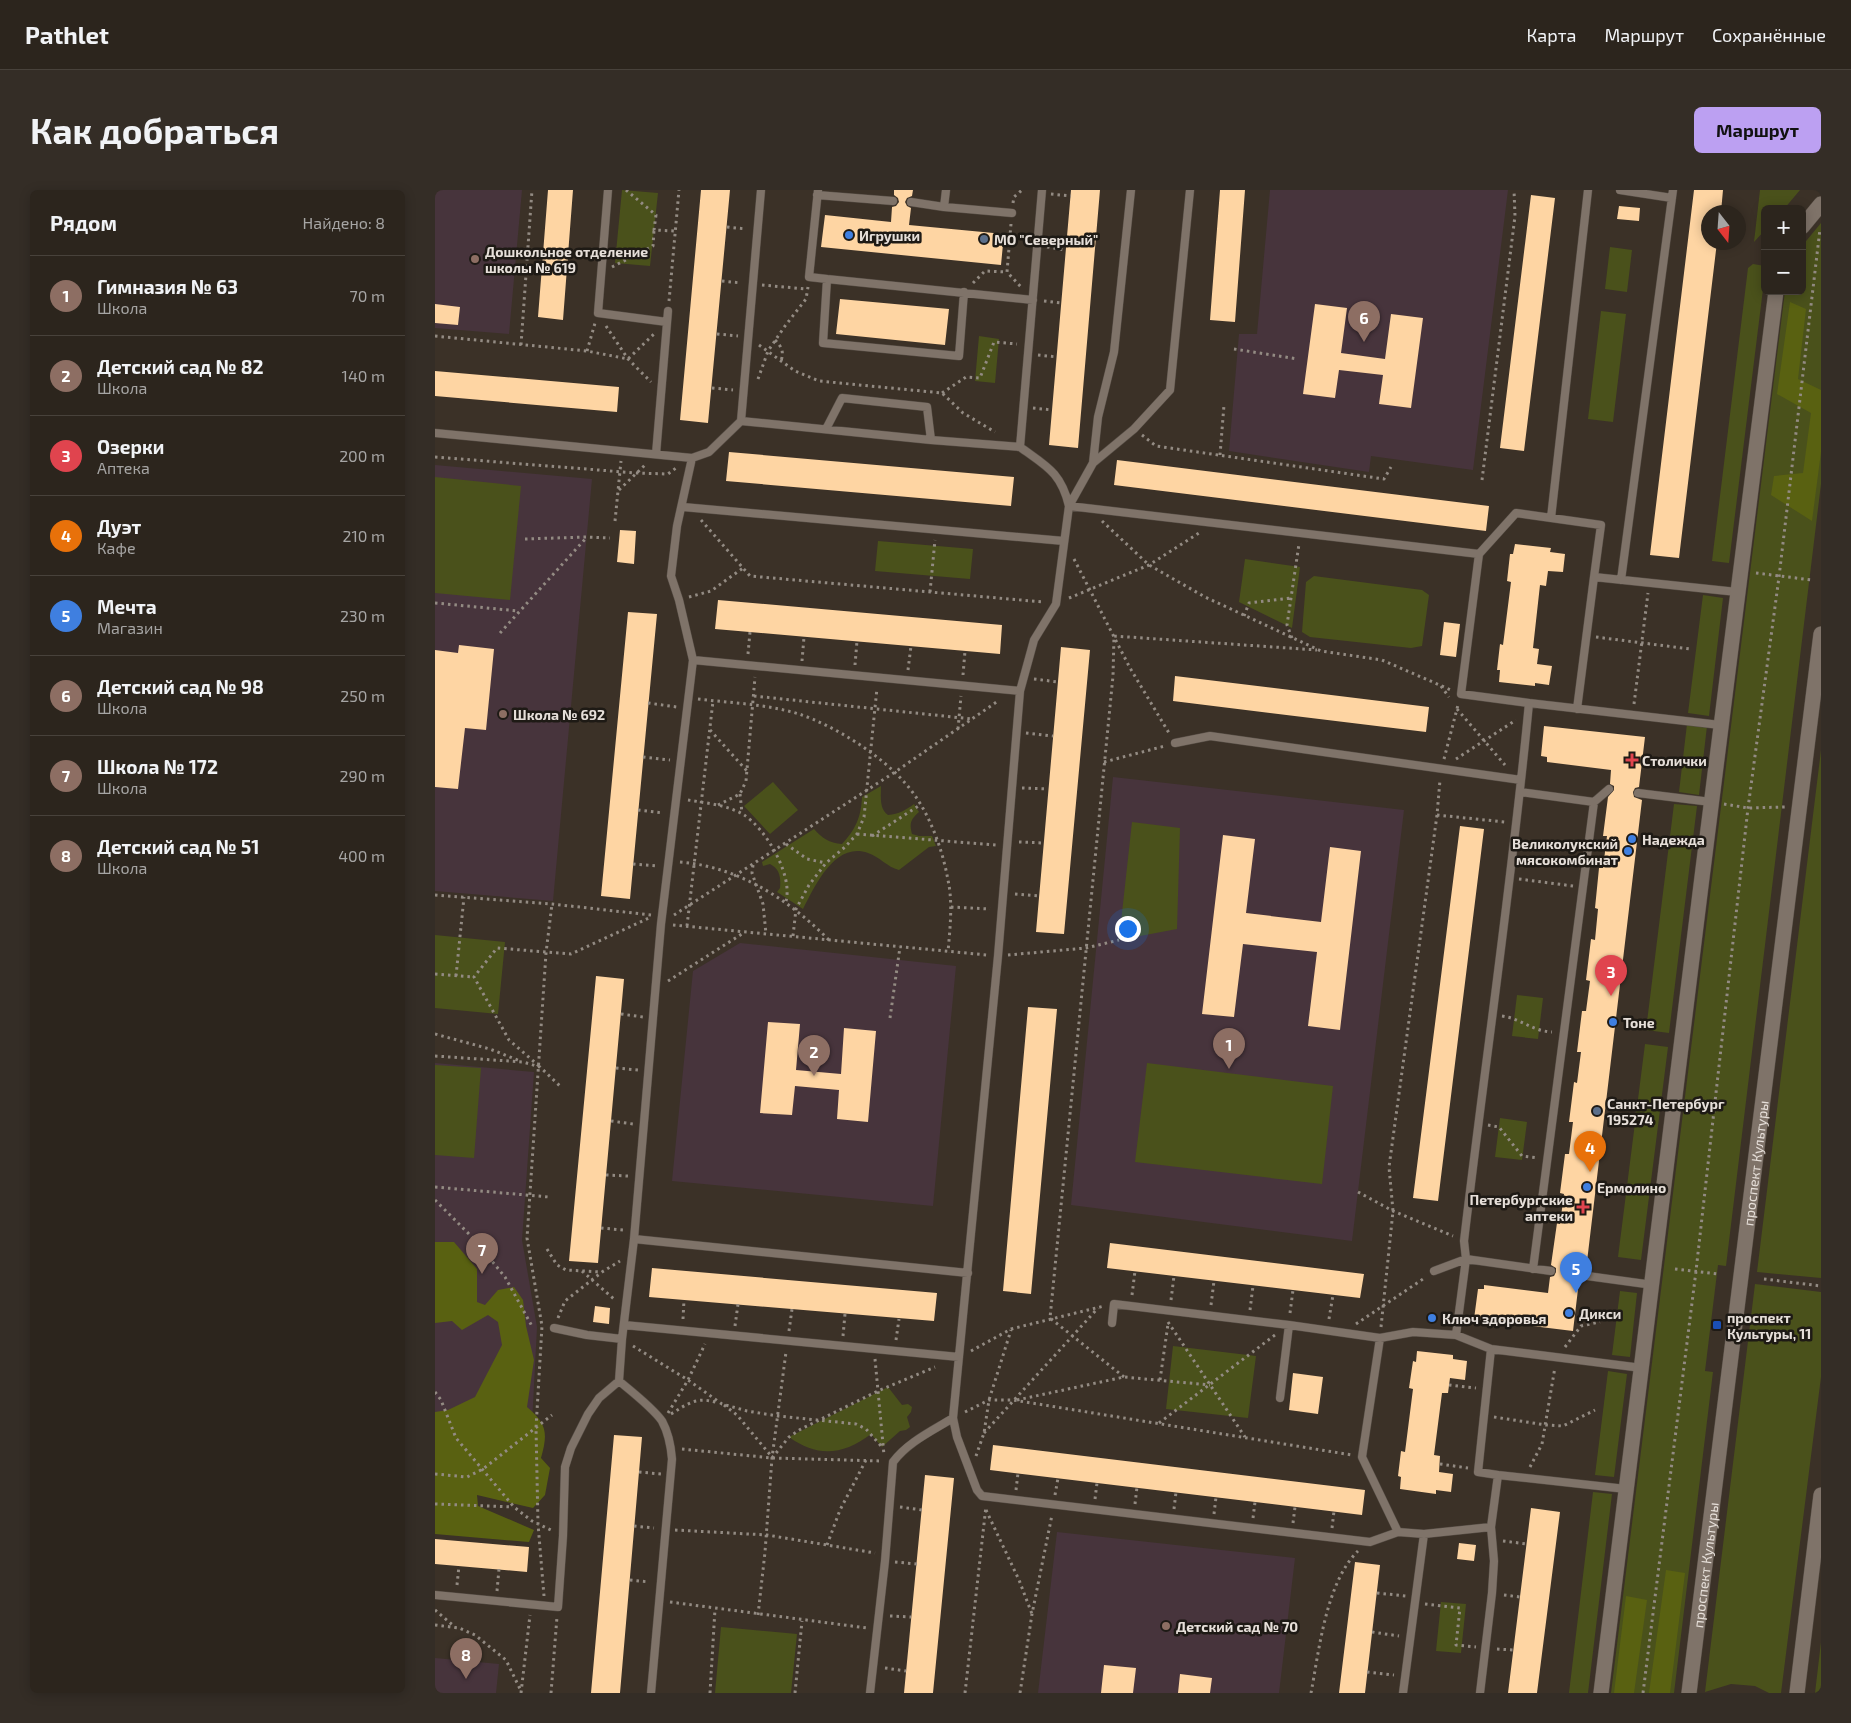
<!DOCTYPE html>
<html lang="ru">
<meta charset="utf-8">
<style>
body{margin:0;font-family:"Exo 2",sans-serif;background:#342d26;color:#f1f3f6}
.controls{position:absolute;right:15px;top:15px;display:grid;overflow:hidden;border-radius:8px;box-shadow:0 2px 12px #0003}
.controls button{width:45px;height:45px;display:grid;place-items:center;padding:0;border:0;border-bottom:1px solid #48423b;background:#2c251d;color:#f1f3f6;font:25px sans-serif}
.compass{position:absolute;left:1266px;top:15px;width:45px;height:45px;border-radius:50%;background:#2c251d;box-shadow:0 2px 12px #0003;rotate:163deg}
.you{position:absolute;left:692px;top:738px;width:18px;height:18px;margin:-12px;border:4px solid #fff;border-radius:50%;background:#1a73e8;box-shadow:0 0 0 8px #1a73e833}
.badge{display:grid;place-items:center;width:32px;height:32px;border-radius:50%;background:#bca0f2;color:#fff;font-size:16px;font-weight:700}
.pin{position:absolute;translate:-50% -41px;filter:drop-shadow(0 1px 2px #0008)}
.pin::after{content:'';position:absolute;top:26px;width:18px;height:15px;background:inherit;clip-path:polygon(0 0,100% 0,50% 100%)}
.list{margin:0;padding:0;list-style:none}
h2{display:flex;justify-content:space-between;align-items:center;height:65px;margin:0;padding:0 20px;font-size:21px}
h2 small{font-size:16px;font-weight:400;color:#a6a5a4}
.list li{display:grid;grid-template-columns:32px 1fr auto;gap:15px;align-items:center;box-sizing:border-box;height:80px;padding:0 20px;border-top:1px solid #48423b}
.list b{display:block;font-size:19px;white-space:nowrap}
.list p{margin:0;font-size:16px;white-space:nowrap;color:#a6a5a4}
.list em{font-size:16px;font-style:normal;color:#a6a5a4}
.map{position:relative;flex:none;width:1386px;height:1503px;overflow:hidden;border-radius:8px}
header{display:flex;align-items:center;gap:30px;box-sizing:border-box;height:70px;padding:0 25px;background:#2c251d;border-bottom:1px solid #48423b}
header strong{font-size:24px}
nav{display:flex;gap:28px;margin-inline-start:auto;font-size:18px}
.intro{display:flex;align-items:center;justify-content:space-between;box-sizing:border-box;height:120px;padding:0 30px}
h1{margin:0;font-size:35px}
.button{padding:12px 22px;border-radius:8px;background:#bca0f2;color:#111;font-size:18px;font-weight:700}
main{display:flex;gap:30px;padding:0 30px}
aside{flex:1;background:#2c251d;border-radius:8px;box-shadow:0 2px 12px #0003}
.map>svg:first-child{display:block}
.education{fill:#47343c}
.green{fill:#4a511b}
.forest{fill:#596111}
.building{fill:#fed5a3}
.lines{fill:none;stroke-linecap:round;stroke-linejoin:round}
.lane-casing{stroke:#554c44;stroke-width:9}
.street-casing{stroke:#554c44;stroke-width:16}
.secondary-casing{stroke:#554c44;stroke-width:16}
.path{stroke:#938b83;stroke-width:3;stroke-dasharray:2.5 4;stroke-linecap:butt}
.lane{stroke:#7f7369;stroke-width:8}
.street{stroke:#7f7369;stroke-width:15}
.secondary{stroke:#7f7369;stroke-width:15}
.shop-dot{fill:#3f7fe0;stroke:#1e1a15;stroke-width:2}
.service-dot{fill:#5c6f8a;stroke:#1e1a15;stroke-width:2}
.education-dot{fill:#8d6e63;stroke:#1e1a15;stroke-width:2}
.health-dot{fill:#e0444e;stroke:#1e1a15;stroke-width:2}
.transit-dot{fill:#1a4fb4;stroke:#1e1a15;stroke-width:2}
.labels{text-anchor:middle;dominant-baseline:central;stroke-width:5;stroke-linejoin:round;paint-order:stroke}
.poi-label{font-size:14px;font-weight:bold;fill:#e6dfd9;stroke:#1e1a15;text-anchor:start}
.street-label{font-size:14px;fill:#e6dfd9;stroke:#1e1a15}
</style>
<header>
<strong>Pathlet</strong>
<nav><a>Карта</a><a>Маршрут</a><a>Сохранённые</a></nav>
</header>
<div class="intro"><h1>Как добраться</h1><a class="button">Маршрут</a></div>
<main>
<aside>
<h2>Рядом<small>Найдено: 8</small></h2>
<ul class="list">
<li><span class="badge" style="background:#8d6e63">1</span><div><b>Гимназия № 63</b><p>Школа</p></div><em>70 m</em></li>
<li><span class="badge" style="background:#8d6e63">2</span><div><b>Детский сад № 82</b><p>Школа</p></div><em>140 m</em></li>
<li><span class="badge" style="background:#e0444e">3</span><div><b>Озерки</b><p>Аптека</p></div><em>200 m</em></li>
<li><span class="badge" style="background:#e8710a">4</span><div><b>Дуэт</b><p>Кафе</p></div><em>210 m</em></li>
<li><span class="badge" style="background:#3f7fe0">5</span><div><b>Мечта</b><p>Магазин</p></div><em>230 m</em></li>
<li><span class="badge" style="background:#8d6e63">6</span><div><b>Детский сад № 98</b><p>Школа</p></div><em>250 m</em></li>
<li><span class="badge" style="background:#8d6e63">7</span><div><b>Школа № 172</b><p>Школа</p></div><em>290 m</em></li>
<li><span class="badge" style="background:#8d6e63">8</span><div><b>Детский сад № 51</b><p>Школа</p></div><em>400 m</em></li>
</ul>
</aside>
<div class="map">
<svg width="1386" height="1503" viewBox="0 0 1386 1503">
<rect width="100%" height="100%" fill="#3b3127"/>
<path class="education" d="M0 0H87L74 144 0 138Z
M835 0H1073L1038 280 936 266 934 282 794 261 804 144H822Z
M0 275 157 289 118 711 0 701Z
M678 587 969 620 917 1051 636 1015Z
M305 753 521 776 498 1016 237 991 258 781Z
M0 873 99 882 87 1050 102 1137 97 1234 0 1277Z
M622 1342 860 1368 844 1503H603Z
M0 1468 64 1474 61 1503H0Z"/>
<path class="green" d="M187 0 223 3 215 76 180 73Z
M1325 0H1365L1349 19H1330V40L1319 52Z
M1386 33V294L1291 1076 1283 1075 1270 1181 1278 1182 1239 1503H1176L1350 101H1367V56Z
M1175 57 1197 60 1192 102 1170 99Z
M1318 74 1330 76V83L1294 373 1277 371 1313 78Z
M1166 121 1191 124 1178 232 1153 229Z
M544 146 564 149 560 193 540 191Z
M0 287 86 296 75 410 0 403Z
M443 351 538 359 535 389 440 381Z
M810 369 865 377 857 438 804 412Z
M879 386 987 400 994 405 987 456 976 458 875 447 867 442 871 392Z
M1268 405 1288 408 1274 526 1253 523Z
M1252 534 1272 536 1264 605 1244 602Z
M1386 560V1088L1322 1082Z
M338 592 363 620 335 644 309 616Z
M446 596C446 606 444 619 453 625 464 624 471 620 479 614L484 622C476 629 474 633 477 644L484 646H497L501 656 494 657 464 680C452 677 445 667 433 663 400 651 380 696 368 719L342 702 345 698C346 688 345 679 335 674L328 676 327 672 379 639C387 648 394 653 407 654 421 639 426 627 427 607Z
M1239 614 1262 616 1234 843 1211 840Z
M697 632 745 638 742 739 684 750Z
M0 745 70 752 63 824 0 818Z
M1082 805 1108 808 1103 849 1077 846Z
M1210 854 1233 857 1206 1070 1183 1067Z
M712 873 898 896 887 994 700 972Z
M0 875 46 878 39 968 0 965Z
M1065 928 1092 932 1087 970 1060 967Z
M1320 1094 1386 1102V1187L1346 1503H1334L1320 1496 1296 1494 1270 1502Z
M1185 1101 1202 1103 1195 1167 1177 1165Z
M738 1156 821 1166 813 1228 731 1219Z
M1173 1181 1192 1184 1179 1287 1160 1285Z
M453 1197 467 1215 473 1214 477 1217 476 1222 472 1227 475 1237 471 1240 465 1241 447 1257 436 1244C408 1265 383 1268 354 1247Z
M1158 1302 1177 1304 1153 1503H1134Z
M1006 1412 1031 1414 1026 1463 1001 1461Z
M286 1437 362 1444 356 1503H280Z
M1386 1452V1503H1380Z"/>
<path class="forest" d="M1355 112 1371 119 1363 189 1386 200V262L1377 331 1336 305 1339 286 1368 283 1376 223 1342 204Z
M0 1052H19L42 1079V1112L50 1115 63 1100 79 1097 88 1110 91 1136 99 1170 92 1217C112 1234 113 1243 106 1268L115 1278 110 1305 98 1318 42 1305 43 1316 99 1340 94 1352 0 1344V1220V1222L13 1220 40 1207 67 1155 63 1132 53 1125 27 1140 17 1131 0 1133Z
M1231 1380 1250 1383 1235 1503H1214Z
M1191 1406 1212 1410 1199 1503H1179Z"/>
<path class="building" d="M113 0H138L128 130 103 127Z
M266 0H295L273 233 245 230Z
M459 0H478L477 6 472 8 470 12 472 16 476 18 474 35 569 44 566 75 386 57 390 25 456 32 457 17 461 16 464 12 463 8 459 5Z
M636 0H665L643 258 614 255Z
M785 0H810L800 132 775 130Z
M1259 0H1288L1286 22H1274V52H1282L1244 368 1215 365Z
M1096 5 1120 8 1089 261 1065 258Z
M1184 16 1205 18 1204 31 1182 29Z
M405 109 514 119 510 155 401 144Z
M0 114 25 117 23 135 0 133Z
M880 114 912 118 906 163 950 169 956 124 988 128 976 218 944 214 948 185 904 180 900 208 868 204Z
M0 181 184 197 182 222 0 206Z
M294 262 579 287 576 316 291 291Z
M682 270 1054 316 1051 341 679 295Z
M185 340 201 341 199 374 182 372Z
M1080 354 1116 358 1115 362 1130 364 1128 382 1113 381 1111 396 1105 395 1098 458 1104 459 1102 474 1117 476 1114 495 1100 493V496L1064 492 1065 480H1062L1065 454 1068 455 1076 392 1072 391 1075 364H1078Z
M283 410 567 435 565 464 280 439Z
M193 422 222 424 195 709 166 706Z
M1009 432 1025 434 1021 467 1005 465Z
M24 455 59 459 51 540 30 538 23 599 0 597V460L23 463Z
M626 457 655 460 629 744 601 742Z
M740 486 994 517 991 542 738 511Z
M1109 536 1210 547 1204 597 1200 598 1198 602 1199 607 1207 610 1151 1080H1143L1139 1085 1141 1089 1144 1091 1138 1141 1039 1129 1043 1099H1049V1095L1113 1103 1115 1087 1119 1086 1121 1082V1078L1116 1075 1122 1033 1125 1034 1129 1004 1125 1003 1130 964H1134L1138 932H1134L1139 892 1142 893 1146 862H1142L1147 821H1151L1155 791 1151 790 1156 749 1160 750 1163 719 1160 718 1164 678H1168L1172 646H1168L1173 607 1179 600V596L1175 594 1176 580 1112 572V567L1106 566Z
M1025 636 1049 639 1003 1011 978 1008Z
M788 645 820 649 811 723 886 732 895 657 926 661 905 840 873 836 882 762 808 754 799 827 767 824Z
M161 786 189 789 163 1073 134 1071Z
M593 817 622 819 596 1104 568 1101Z
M333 832 365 834 361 880 406 884 409 838 441 841 433 932 402 929 404 900 360 896 357 925 325 923Z
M675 1053 929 1084 925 1108 672 1078Z
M217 1078 502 1103 499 1131 214 1107Z
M160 1116 175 1118 174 1134 158 1132Z
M982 1161 1018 1165V1169L1032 1171 1030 1190 1015 1188 1013 1203H1007L999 1265 1005 1266 1004 1282 1018 1284 1016 1302 1001 1300V1304L965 1299 966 1287 963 1286 966 1261 970 1262 978 1199 974 1198 978 1171 981 1172Z
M858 1183 888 1187 883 1224 854 1220Z
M179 1245 207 1247 185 1503H156Z
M558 1255 930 1300 927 1325 555 1280Z
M490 1285 519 1288 498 1503H469Z
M1096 1318 1125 1322 1102 1503H1073Z
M0 1349 94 1357 92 1382 0 1374Z
M1024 1353 1041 1355 1039 1371 1022 1369Z
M920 1372 945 1375 930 1503H904Z
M669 1475 701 1478 698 1503H666Z
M745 1484 777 1488 775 1503H743Z"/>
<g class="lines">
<g class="lane-casing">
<path id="lane" d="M173 0 163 123 232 132
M383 0 374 87 392 89 388 153 524 166 529 102
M755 0 735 200 699 239 658 273 634 316 621 414 599 450 585 501 563 766 518 1228 522 1247 542 1300 547 1306 935 1352 963 1342
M1185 0 1237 8
M382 5 458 11
M476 12 509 17 577 23
M509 17 511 0
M392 89 598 110
M306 231 496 250 585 257 607 0
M391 239 407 208 492 217 496 250
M0 243 257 268 274 262 306 231 326 0
M585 257C611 276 626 282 634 316L1044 364
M221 264 233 121
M658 273 663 227 679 162 696 0
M248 317 629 351
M1116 328 1153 0
M1186 390 1238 0
M258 470 585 501
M1094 513 1026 504 1044 364 1081 323 1166 335 1159 387
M1142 519 1159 387 1302 402
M740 553 775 546 1086 590
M1085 602 1159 612
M1203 603 1276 612
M199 1049 533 1083
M1098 1079 1159 612 1174 599
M999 1081 1031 1069 1116 1081
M1145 1085 1218 1095
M677 1133 679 1114 854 1135 945 1148 978 1142 1021 1145 1056 1159 1207 1178
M189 1135 524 1167
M119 1138 152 1145 187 1149
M1021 1145 1031 1069 1029 1051C1050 872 1077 693 1094 513L1285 535
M945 1148 927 1267 963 1342 989 1344 1056 1337
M1056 1159 1043 1282 1063 1285
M845 1208 854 1135
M0 1405 123 1417 128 1346 130 1277 136 1258 153 1224 164 1208 184 1191
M216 1503 237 1269C236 1257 233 1242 227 1231 218 1218 196 1201 184 1191L187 1149 199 1049 226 734 258 470 244 410 236 386 242 336 257 268
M435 1503 450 1371 458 1272C473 1252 497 1241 518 1228
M968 1503 989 1344
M1045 1503 1057 1403 1059 1371 1056 1337 1063 1285 1191 1299"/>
</g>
<g class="street-casing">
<path id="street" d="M1367 37 1386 14
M1166 1503C1224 1036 1281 568 1341 101"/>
</g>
<g class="secondary-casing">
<g id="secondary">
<path id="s1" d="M1254 1503 1386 444"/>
<path d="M1362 1503 1386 1305"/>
</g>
</g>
<path class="path" d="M191 0 221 25 219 40 240 41
M616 4 636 6
M578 13 579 7 587 0
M576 34 572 82 586 97
M292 37 311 39
M612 57 631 60
M177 77 218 56 219 40
M287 91 306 93
M538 93 550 81 572 82
M327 95 371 99
M234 111 244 0
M609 111 626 113
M171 136 193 169 216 192
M282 144 303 146
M0 146 152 161 193 169 219 144
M340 150C347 157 349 162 346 171
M86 155 97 0
M324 155 360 181 384 191 507 203 528 223 560 242
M799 159 863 169
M152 161 160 133
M603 165 622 167
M323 189 333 161 350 136 371 109 373 97
M277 198 298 200
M507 203 531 187 545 188 559 152 582 154
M598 218 617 220
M707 245 721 256 949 289 956 277
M785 265 789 215
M0 267 201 283 233 284 241 278
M1047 290 1080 26 1079 0
M184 300 210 275
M266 330 315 386 608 412
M180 331 186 271
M667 331 714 375 770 407 886 461 947 470 1016 500
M90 349 152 347 175 348
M639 369 695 478 734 543
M1321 383 1377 390
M495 402 500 350
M254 407 276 401 308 378
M634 408 714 375 764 343
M0 413 84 421
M809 426 814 413 856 408
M65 443 152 347
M1161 447 1255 459
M857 448 852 435 864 354
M313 464 315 442
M367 471 369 447
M420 475 422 451
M473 480 476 456
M528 485 530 461
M599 489 623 492
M1006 496 1014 507
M319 506 537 529
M263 509C297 513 331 514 364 524 400 536 446 565 471 594 493 619 507 657 513 690 518 713 515 738 513 762
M213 513 242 517
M1199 514 1213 403
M1022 519 1070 575
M523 539 526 506
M275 540 312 581
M591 543 618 546
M208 567 235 570
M1009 569 1023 515
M1021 569 1081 530
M669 572 730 556
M587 598 613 599
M305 604 307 623
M253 610C271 613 293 615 309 625 331 639 358 685 351 711
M1289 614 1313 618 1350 617
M283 615 305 604 311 591 320 487
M203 620 228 623
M1002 625 1070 632
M422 644 561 655
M437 646 485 615
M584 652 609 653
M351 654 372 669 391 673
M245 672C304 677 353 709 394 750
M198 674 223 676
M318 675 317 683 328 714 331 744
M1084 689 1138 696
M580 704 604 706
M0 705 117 714 216 725
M516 717 555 719
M239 725 460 582 563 511
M238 735 552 765
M252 736 278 511
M358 746 361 719 374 695 391 673 410 657 422 644 429 627 442 498
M573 765 651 758 684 750
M0 784 39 787
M21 786 29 707
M233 791 310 742
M186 824 208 827
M1067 826C1087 829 1097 841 1117 842
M455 828 465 757
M0 844 55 859 85 871
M0 866 88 872 105 877 125 896
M104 876 74 850 39 787 62 758 136 764 216 727
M181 878 203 880
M176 931 198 934
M1053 935 1064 937 1087 966 1103 968
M171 985 193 986
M0 997 114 1007
M923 1002 958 1021 1018 1046
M0 1010 38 1048 70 1087 98 1138
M166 1038 188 1040
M112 1059 122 1075 131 1080 166 1082
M1240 1079 1283 1084
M147 1081 180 1110
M1329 1089 1386 1096
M697 1105 700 1081
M736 1110 739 1086
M776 1115 779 1091
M815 1120 818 1096
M855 1123 858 1100
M123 1128 130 1111 167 1082 185 1071
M248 1129 249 1110
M894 1129 898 1105
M733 1132 810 1247
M921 1134 991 1087
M300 1136 303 1114
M946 1137 958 1021 954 977 1002 625 1005 590
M354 1141 357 1119
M408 1146 410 1124
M461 1150 464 1129
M198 1156 253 1190 287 1214 312 1221 343 1226 421 1234 431 1239 447 1257
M1130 1157 1146 1136 1165 1132
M536 1161 576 1139 669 1116
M440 1169 449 1265
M689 1187 615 1128 678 486 679 446 882 460
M725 1190 733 1134
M1014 1195 1041 1198
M0 1202 6 1210 21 1248 79 1317 97 1331 118 1341
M582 1210 689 1187 775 1195
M289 1215 302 1225 337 1267
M530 1222 554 1210H578L917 1265
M233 1223 253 1190 270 1154
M236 1224C254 1213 262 1206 283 1213
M1059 1227 1111 1235 1128 1236 1160 1220
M724 1233 840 1145
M549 1243 663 1118
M247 1259 337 1268 447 1271
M541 1266 549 1243 554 1210 576 1140
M337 1268 354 1247 366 1239 443 1201 500 1177
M1005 1274 1033 1278
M1095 1277 1107 1254 1120 1177
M204 1282 226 1284
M0 1284 32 1287 48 1279 117 1225
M581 1300 583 1283
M620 1305 623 1288
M660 1309 662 1293
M0 1314 78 1317
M700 1314 702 1297
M465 1317 487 1320
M739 1319 741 1302
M551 1320 584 1390 597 1424
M779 1324 781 1307
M818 1328 820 1312
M858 1333 860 1317
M199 1336 219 1338
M897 1338 899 1321
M240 1340 332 1345 440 1363
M1068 1351 1092 1354
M392 1355 405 1320 431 1270
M460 1372 482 1374
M195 1390 214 1392
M22 1395 24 1376
M62 1401 64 1379
M942 1403 971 1406
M1069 1405 1085 1407
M109 1406 103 1334 101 1238 107 1136 92 1048 111 763 117 714
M235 1412 432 1438
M990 1414 1025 1418 1021 1455 1041 1457
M0 1420 20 1437
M323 1425 330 1362 337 1268 351 1162
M455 1426 476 1427
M0 1435 24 1438 40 1445 71 1470 86 1501
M937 1442 964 1446
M1062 1459 1079 1460
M450 1478 471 1481
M932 1482 959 1485
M86 1503 95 1425
M116 1503 122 1427
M275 1503 280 1419
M360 1503 367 1431
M530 1503 551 1316
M585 1503 597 1424 617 1325
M876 1503C884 1461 891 1392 923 1361
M1208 1503 1261 1081 1313 618 1344 387 1385 39"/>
<use href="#lane" class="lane"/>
<use href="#street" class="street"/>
<use href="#secondary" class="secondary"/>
</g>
<g class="shop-dot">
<circle cx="414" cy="45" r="5"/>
<circle cx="1197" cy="649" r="5"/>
<circle cx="1193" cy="661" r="5"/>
<circle cx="1178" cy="832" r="5"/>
<circle cx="1152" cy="997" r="5"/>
<circle cx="1134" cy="1123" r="5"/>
<circle cx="997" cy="1128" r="5"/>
</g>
<g class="service-dot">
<circle cx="549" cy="49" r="5"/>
<circle cx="1162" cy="921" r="5"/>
</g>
<g class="education-dot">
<circle cx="40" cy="69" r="5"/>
<circle cx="68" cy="524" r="5"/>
<circle cx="731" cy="1436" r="5"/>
</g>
<g class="health-dot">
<path d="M1194.5 562.5h5v5h5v5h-5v5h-5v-5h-5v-5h5z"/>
<path d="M1145.5 1009.5h5v5h5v5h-5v5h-5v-5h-5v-5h5z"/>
</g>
<rect class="transit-dot" x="1277" y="1130" width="10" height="10" rx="2.5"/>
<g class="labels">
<g class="poi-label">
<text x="424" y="45">Игрушки</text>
<text x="559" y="49">МО "Северный"</text>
<text x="50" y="61">Дошкольное отделение<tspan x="50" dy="16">школы № 619</tspan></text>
<text x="78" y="524">Школа № 692</text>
<text x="1207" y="570">Столички</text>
<text x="1207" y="649">Надежда</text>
<text x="1183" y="653" text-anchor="end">Великолукский<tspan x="1183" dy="16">мясокомбинат</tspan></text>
<text x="1188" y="832">Тоне</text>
<text x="1172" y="913">Санкт-Петербург<tspan x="1172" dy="16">195274</tspan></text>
<text x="1162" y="997">Ермолино</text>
<text x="1138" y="1009" text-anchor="end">Петербургские<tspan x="1138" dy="16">аптеки</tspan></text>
<text x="1144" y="1123">Дикси</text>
<text x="1292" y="1127">проспект<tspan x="1292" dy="16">Культуры, 11</tspan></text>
<text x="1007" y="1128">Ключ здоровья</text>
<text x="741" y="1436">Детский сад № 70</text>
</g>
<g class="street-label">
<text stroke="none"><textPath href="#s1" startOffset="534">проспект Культуры</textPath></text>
<text stroke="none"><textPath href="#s1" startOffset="129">проспект Культуры</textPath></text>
</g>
</g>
</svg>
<div class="controls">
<button>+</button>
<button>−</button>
</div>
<svg class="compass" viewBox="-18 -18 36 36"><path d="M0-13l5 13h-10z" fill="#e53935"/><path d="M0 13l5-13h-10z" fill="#a6a5a4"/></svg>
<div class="you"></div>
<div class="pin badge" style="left:794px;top:879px;background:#8d6e63">1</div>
<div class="pin badge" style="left:379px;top:886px;background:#8d6e63">2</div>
<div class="pin badge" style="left:1176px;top:806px;background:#e0444e">3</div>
<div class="pin badge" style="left:1155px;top:982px;background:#e8710a">4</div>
<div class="pin badge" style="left:1141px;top:1103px;background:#3f7fe0">5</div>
<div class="pin badge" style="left:929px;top:152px;background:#8d6e63">6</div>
<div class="pin badge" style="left:47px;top:1084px;background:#8d6e63">7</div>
<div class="pin badge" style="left:31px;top:1489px;background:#8d6e63">8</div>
</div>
</main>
